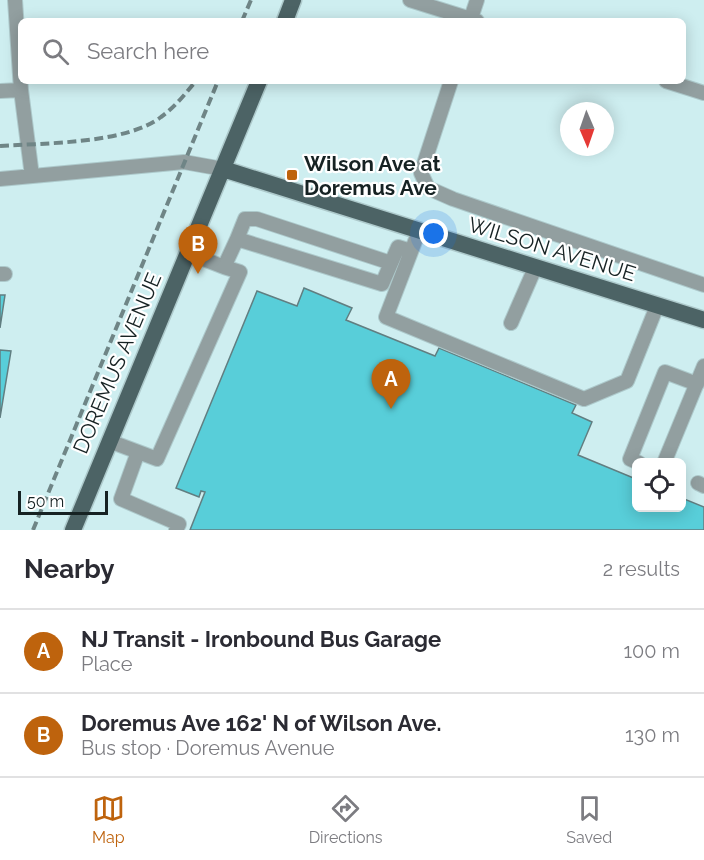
<!DOCTYPE html>
<meta charset="utf-8">
<style>
body{margin:0;font-family:Raleway,sans-serif;background:#f7f7f7;color:#2b2b33}
.controls{position:absolute;right:18px;bottom:18px;display:grid;overflow:hidden;border-radius:9px;box-shadow:0 3px 15px #0003}
.controls button{width:54px;height:54px;display:grid;place-items:center;padding:0;border:0;border-bottom:2px solid #e1e1e2;background:#fff;color:#2b2b33;font:30px sans-serif}
.compass{position:absolute;left:560px;top:102px;width:54px;height:54px;border-radius:50%;background:#fff;box-shadow:0 3px 15px #0003;rotate:178deg}
.scale{position:absolute;left:18px;bottom:15px;width:90px;box-sizing:border-box;padding-left:6px;border:3px solid #162223;border-top:0;font-size:16px;line-height:21px;white-space:nowrap;color:#162223;-webkit-text-stroke:4px #fff;paint-order:stroke}
.you{position:absolute;left:434px;top:234px;width:21px;height:21px;margin:-15px;border:4px solid #fff;border-radius:50%;background:#1a73e8;box-shadow:0 0 0 9px #1a73e833}
.badge{display:grid;place-items:center;width:39px;height:39px;border-radius:50%;background:#be630d;color:#fff;font-size:20px;font-weight:700}
.pin{position:absolute;translate:-50% -50px;filter:drop-shadow(0 2px 3px #0008)}
.pin::after{content:'';position:absolute;top:32px;width:21px;height:18px;background:inherit;clip-path:polygon(0 0,100% 0,50% 100%)}
.list{margin:0;padding:0;list-style:none}
h2{display:flex;justify-content:space-between;align-items:center;height:78px;margin:0;padding:0 24px;font-size:26px}
h2 small{font-size:20px;font-weight:400;color:#7c7c81}
.list li{display:grid;grid-template-columns:39px 1fr auto;gap:18px;align-items:center;box-sizing:border-box;height:84px;padding:0 24px;border-top:2px solid #e1e1e2}
.list b{display:block;font-size:22px;white-space:nowrap}
.list p{margin:0;font-size:20px;white-space:nowrap;color:#7c7c81}
.list em{font-size:20px;font-style:normal;color:#7c7c81}
.icon{flex:none;width:33px;height:33px;fill:none;stroke:currentColor;stroke-width:2;stroke-linecap:round;stroke-linejoin:round}
.map{position:relative;flex:none;width:704px;height:530px;overflow:hidden}
.search{position:absolute;background:#fff;box-shadow:0 3px 15px #0003;left:18px;right:18px;top:18px;height:66px;display:flex;align-items:center;gap:15px;box-sizing:border-box;padding:0 21px;border-radius:9px;color:#7c7c81;font-size:22px}
.sheet{height:246px;background:#fff}
nav{display:flex;justify-content:space-around;align-items:center;box-sizing:border-box;height:84px;border-top:2px solid #e1e1e2;background:#fff;font-size:16px;color:#7c7c81}
nav a{display:grid;justify-items:center;gap:3px}
nav .on{color:#be630d}
.map>svg:first-child{display:block}
.building{fill:#58ced9;stroke:#617e81;stroke-width:1.5}
.lines{fill:none;stroke-linecap:round;stroke-linejoin:round}
.minor-casing{stroke:#adc9cb;stroke-width:16}
.major-casing{stroke:#adc9cb;stroke-width:19}
.minor{stroke:#929fa0;stroke-width:14}
.major{stroke:#4c6365;stroke-width:16}
.rail{stroke:#6f8586;stroke-width:4;stroke-dasharray:9 4.5;stroke-linecap:butt}
.poi-dot{fill:#be630d;stroke:#fff;stroke-width:2}
.labels{text-anchor:middle;dominant-baseline:central;stroke-width:4.5;stroke-linejoin:round;paint-order:stroke}
.poi-label{font-size:21px;font-weight:bold;fill:#162223;stroke:#fff;text-anchor:start}
.street-label{font-size:21px;fill:#162223;stroke:#fff}
</style>
<div class="map">
<svg width="704" height="530" viewBox="0 0 704 530">
<rect width="100%" height="100%" fill="#ceeef0"/>
<path class="building" d="M304 288 352 308 346 320 435 356 439 348 576 405 572 413 592 422 578 455 636 479V508H682V498L704 507V530H190L205 492 201 491 199 497 176 488 257 291 297 306Z
M0 295H5L0 328Z
M0 350 11 351 0 418Z"/>
<g class="lines">
<g class="minor-casing">
<path id="minor" d="M15 0 21 90 32 176
M410 0 477 21
M470 21 477 0
M451 81 421 173 428 188 453 199 704 285
M666 81 704 93
M0 91 21 90
M0 179 184 162 223 169
M419 231 386 317 584 399 627 381 657 306
M188 253 224 267 237 239
M391 263 257 219H245L237 239 382 284 398 247 411 251
M0 274H5
M511 323 535 268
M109 441 157 459 240 272 224 267
M138 452 121 499 179 524 176 530
M639 463 630 459 665 372 697 384
M664 463 704 366
M698 483 704 486"/>
</g>
<g class="major-casing">
<path id="major" d="M285 21 293 0
M223 169 704 320
M73 530 259 81"/>
</g>
<use href="#minor" class="minor"/>
<use href="#major" class="major"/>
<path class="rail" d="M242 21 251 0
M0 146C44 143 126 144 161 117 175 107 185 94 196 81
M33 530 218 81"/>
</g>
<rect class="poi-dot" x="286" y="169" width="12" height="12" rx="3"/>
<g class="labels">
<g class="poi-label">
<text x="304" y="163">Wilson Ave at<tspan x="304" dy="24">Doremus Ave</tspan></text>
</g>
<g class="street-label">
<text transform="translate(552 249) rotate(17)">WILSON AVENUE</text>
<text transform="translate(117 363) rotate(-67)">DOREMUS AVENUE</text>
</g>
</g>
</svg>
<div class="controls">
<button><svg class="icon" aria-label="locate" viewBox="0 0 24 24"><circle cx="12" cy="12" r="6"/><path d="M12 2v4M12 18v4M2 12h4M18 12h4"/></svg></button>
</div>
<svg class="compass" viewBox="-18 -18 36 36"><path d="M0-13l5 13h-10z" fill="#e53935"/><path d="M0 13l5-13h-10z" fill="#7c7c81"/></svg>
<div class="scale">50 m</div>
<div class="you"></div>
<div class="pin badge" style="left:391px;top:409px">A</div>
<div class="pin badge" style="left:198px;top:274px">B</div>
<div class="search"><svg class="icon" aria-label="search" viewBox="0 0 24 24"><circle cx="10" cy="10" r="6"/><path d="M15 15l6 6"/></svg>Search here</div>
</div>
<section class="sheet">
<h2>Nearby<small>2 results</small></h2>
<ul class="list">
<li><span class="badge">A</span><div><b>NJ Transit - Ironbound Bus Garage</b><p>Place</p></div><em>100 m</em></li>
<li><span class="badge">B</span><div><b>Doremus Ave 162' N of Wilson Ave.</b><p>Bus stop · Doremus Avenue</p></div><em>130 m</em></li>
</ul>
</section>
<nav>
<a class="on"><svg class="icon" aria-label="map" viewBox="0 0 24 24"><path d="M3 6l6-2 6 2 6-2v14l-6 2-6-2-6 2zM9 4v14M15 6v14"/></svg>Map</a>
<a><svg class="icon" aria-label="directions" viewBox="0 0 24 24"><path d="M12 3l9 9-9 9-9-9zM9 14v-3h6M13 9l2 2-2 2"/></svg>Directions</a>
<a><svg class="icon" aria-label="saved" viewBox="0 0 24 24"><path d="M7 4h10v16l-5-4-5 4z"/></svg>Saved</a>
</nav>
